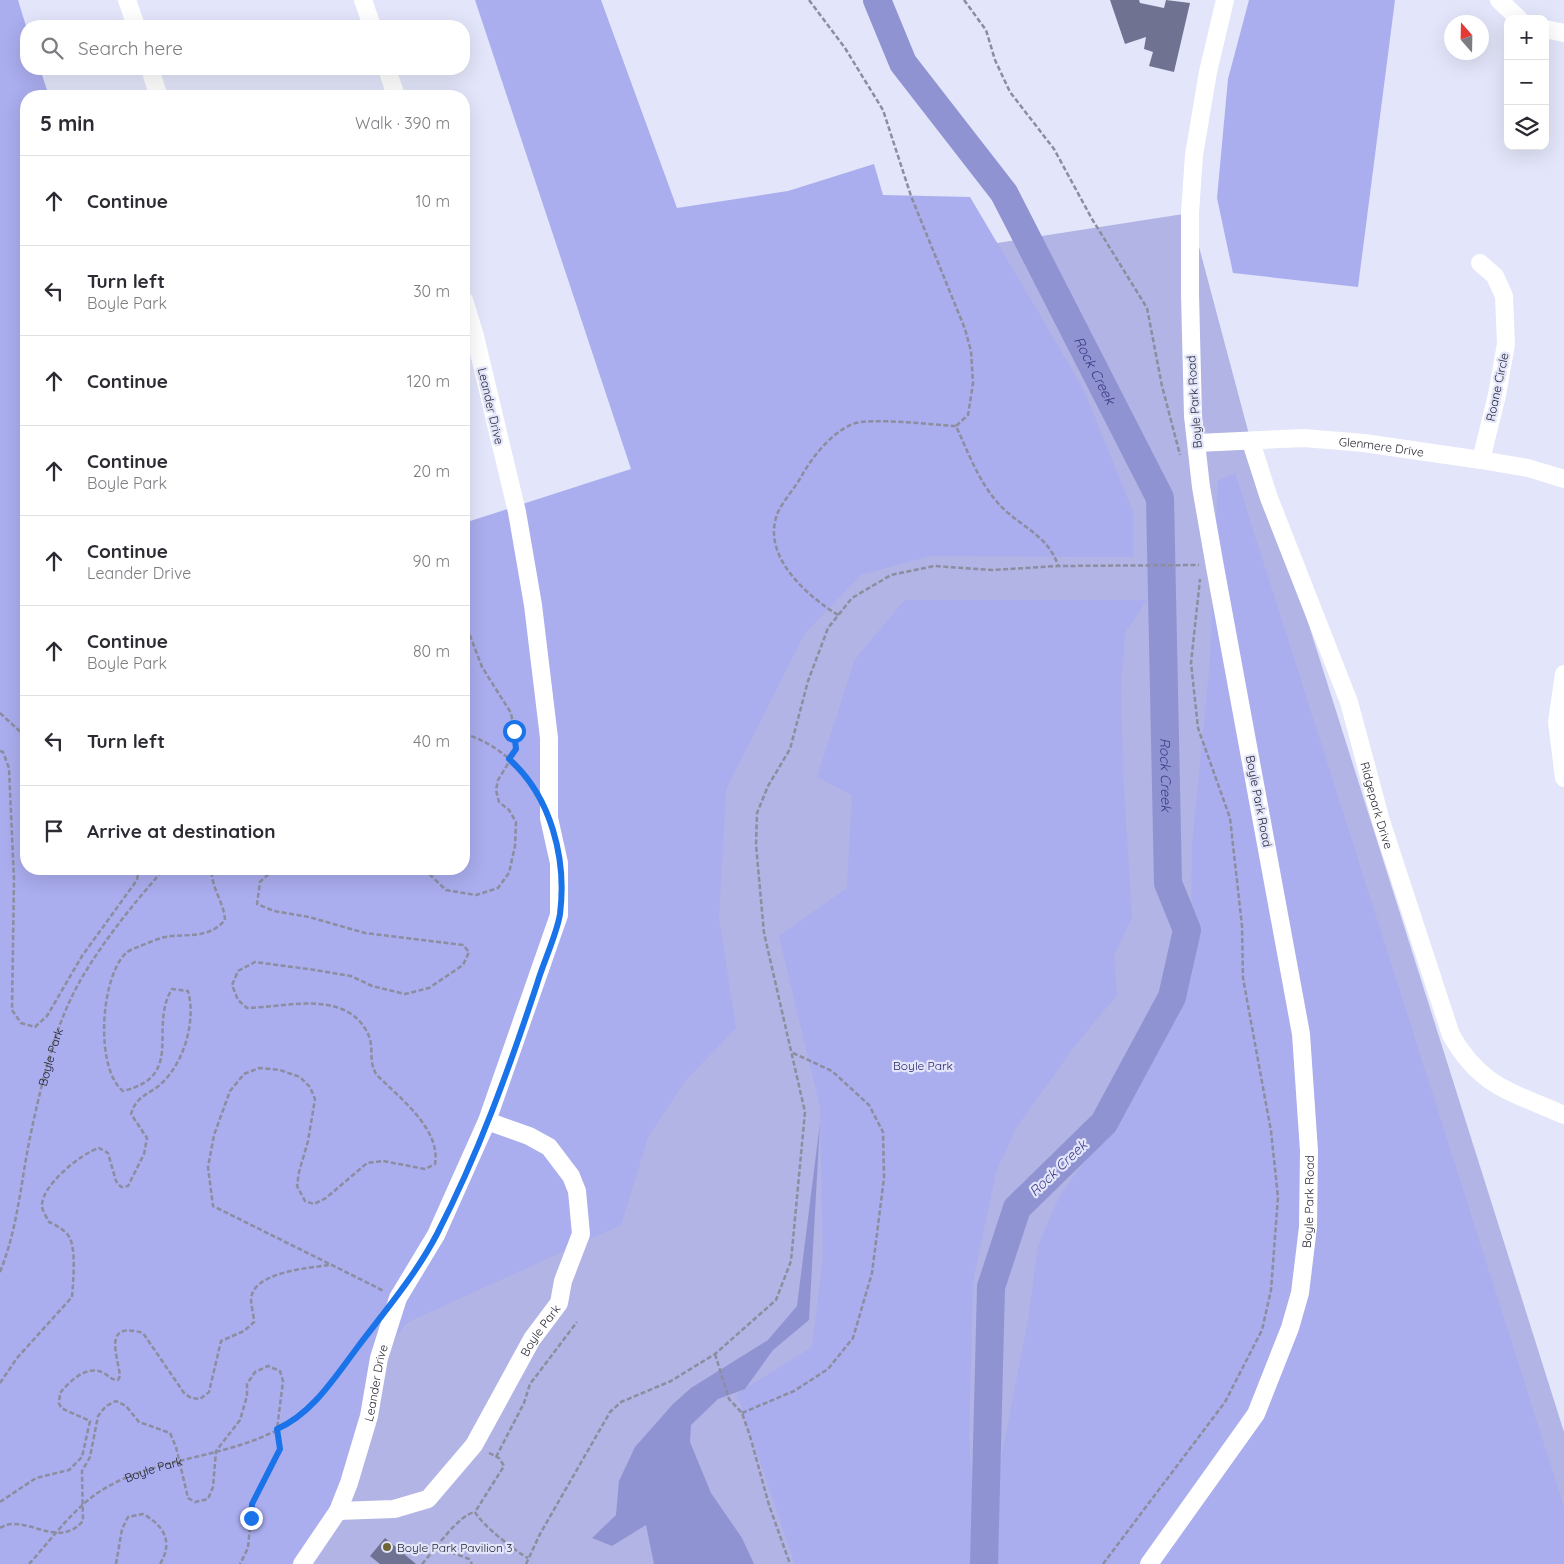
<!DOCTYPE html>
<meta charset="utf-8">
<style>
body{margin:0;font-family:Quicksand,sans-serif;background:#f2f2f3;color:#2b2b33}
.controls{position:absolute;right:15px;top:15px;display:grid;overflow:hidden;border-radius:10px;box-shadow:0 5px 20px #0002}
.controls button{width:45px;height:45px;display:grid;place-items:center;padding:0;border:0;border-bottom:1px solid #e1e1e2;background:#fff;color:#2b2b33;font:25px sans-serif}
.compass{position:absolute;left:1444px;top:15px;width:45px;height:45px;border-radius:50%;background:#fff;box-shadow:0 5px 20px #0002;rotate:340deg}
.stop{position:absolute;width:15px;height:15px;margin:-11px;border:4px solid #1a73e8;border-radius:50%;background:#fff}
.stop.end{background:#1a73e8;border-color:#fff;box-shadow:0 1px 5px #0008}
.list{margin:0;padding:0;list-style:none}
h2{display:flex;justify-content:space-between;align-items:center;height:65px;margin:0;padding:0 20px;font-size:21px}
h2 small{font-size:16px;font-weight:400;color:#7c7c81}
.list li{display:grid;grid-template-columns:32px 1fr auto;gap:15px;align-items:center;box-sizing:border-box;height:90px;padding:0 20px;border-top:1px solid #e1e1e2}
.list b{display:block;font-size:19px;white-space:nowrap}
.list p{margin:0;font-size:16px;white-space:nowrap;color:#7c7c81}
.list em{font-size:16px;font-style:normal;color:#7c7c81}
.icon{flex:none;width:28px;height:28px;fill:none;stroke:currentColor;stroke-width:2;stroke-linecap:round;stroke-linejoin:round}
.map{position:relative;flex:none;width:1564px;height:1564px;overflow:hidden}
.search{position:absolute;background:#fff;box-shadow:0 5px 20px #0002;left:20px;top:20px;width:450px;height:55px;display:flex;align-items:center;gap:12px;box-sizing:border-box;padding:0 18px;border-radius:20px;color:#7c7c81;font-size:19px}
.panel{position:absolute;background:#fff;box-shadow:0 5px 20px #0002;left:20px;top:90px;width:450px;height:785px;border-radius:20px}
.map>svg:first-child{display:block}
.green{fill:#b1b4e4}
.forest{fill:#aaadee}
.water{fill:#9093d2}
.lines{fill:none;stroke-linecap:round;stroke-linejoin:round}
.river{stroke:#9093d2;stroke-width:28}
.building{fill:#707291}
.path{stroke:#8c8d9e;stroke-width:2.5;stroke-dasharray:5 2.5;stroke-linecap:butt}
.minor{stroke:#fff;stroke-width:18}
.route{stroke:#1a73e8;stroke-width:6}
.poi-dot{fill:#6e6734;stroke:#e3e5fa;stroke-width:2}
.labels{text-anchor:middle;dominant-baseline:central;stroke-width:4.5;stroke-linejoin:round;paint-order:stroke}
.street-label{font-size:12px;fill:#1f202c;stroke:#e3e5fa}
.park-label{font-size:12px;fill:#271e68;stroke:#e3e5fa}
.poi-label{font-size:12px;fill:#1f202c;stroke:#e3e5fa;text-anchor:start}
.water-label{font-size:14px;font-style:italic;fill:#3d3884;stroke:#e3e5fa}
</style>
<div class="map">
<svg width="1564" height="1564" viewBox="0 0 1564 1564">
<rect width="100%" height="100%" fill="#e3e5fa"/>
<path class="green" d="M1190 213 1251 442 1564 1432V1564H0V586L26 869H464L635 506 779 277Z"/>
<path class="forest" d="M0 0H18L26 26V69H40L49 96H26V869H464V523L631 469 475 0H601L677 208 788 191 874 164 883 195 970 197 1083 388 1133 512V557L930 556 861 575 805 633 726 789 719 919 736 1028 685 1081 648 1137 621 1225 408 1322 379 1358 349 1483 302 1564H0Z
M1249 0H1395L1358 287 1233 273 1217 198 1228 79Z
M1235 473 1564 1507V1564H795L737 1394 812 1347 823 1256 820 1107 779 936 847 888 852 795 817 777 855 659 905 600H1147L1125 633 1121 687 1123 776 1132 917 1114 955 1117 995 1074 1047 1016 1128 996 1172 973 1281 969 1440 974 1508 1000 1464 1028 1321 1038 1246 1060 1195 1131 1100 1191 972 1192 845 1210 661 1218 481Z"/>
<path class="water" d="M820 1123 809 1320 773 1350 745 1389 718 1399 691 1425 690 1442 711 1493 742 1538 754 1564H654L646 1525 612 1546 592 1538 616 1515 619 1481 635 1447 673 1404 691 1388 768 1340 797 1306Z"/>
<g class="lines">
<path class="river" id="s1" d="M877 0 903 63 1004 193 1160 498 1168 883 1187 930 1172 997 1104 1123 1017 1208 991 1287 984 1564"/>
</g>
<path class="building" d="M1110 0H1139L1140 3 1164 8 1166 0 1190 3 1174 72 1149 66 1153 52 1144 49 1146 37 1125 44Z
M385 1538 416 1564H380L370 1556Z"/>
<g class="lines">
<g class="path">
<path d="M809 0 845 48 883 110 911 196 965 329 971 351 973 383 968 415 956 426C968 452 979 482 998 503 1018 526 1049 535 1058 566"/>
<path d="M964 0 986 30 995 60 1010 92 1054 149 1092 219 1147 308 1162 386 1180 455"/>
<path d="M838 615C806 595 760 555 778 512 784 500 794 489 801 477 812 457 832 432 853 424 869 417 934 425 956 426"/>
<path d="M0 713 26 737"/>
<path d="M464 734C491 741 517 762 533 785"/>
<path d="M0 751 3 752 9 768 14 879 12 1010 21 1023 35 1027 47 1016 82 956 137 880 139 869"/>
<path d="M274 869 260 882 257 904 274 911 309 917 365 933 463 945 469 952 463 965 429 988 405 994 372 986 351 976 315 970 255 962 238 971 232 985 238 1000 247 1008C285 1007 343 990 366 1030 376 1047 367 1057 376 1074 398 1097 441 1128 435 1164L425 1169 383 1161 367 1163 326 1198 314 1204 305 1201 297 1186 299 1172 308 1141 315 1099 310 1087 300 1077 280 1070 259 1068 244 1074 230 1091 214 1135 208 1167 213 1206 384 1291"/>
<path d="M424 869 446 890 476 895 498 888 509 873 515 846 516 822 509 810 499 802 496 790 498 780 517 749 511 713 482 667 469 633 464 627"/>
<path id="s2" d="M0 1272C19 1225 21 1177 32 1128 43 1078 55 1025 80 981 103 941 134 903 164 869"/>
<path d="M715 1354 729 1399 742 1413 750 1436 769 1505 790 1564"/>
<path d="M0 1383 17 1358 72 1297C73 1282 77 1247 68 1235 63 1229 56 1225 49 1222 47 1218 43 1212 42 1207 40 1186 82 1153 99 1148L108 1153 116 1181 121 1187 128 1186 144 1154 147 1138 131 1114C137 1094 150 1095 163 1082 185 1060 196 1020 188 991L172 989C148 1028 186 1076 123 1091 95 1069 100 978 126 953 129 950 136 948 140 946 148 943 157 939 165 937 188 933 207 940 225 920 224 902 210 886 212 869"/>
<path d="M742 1413 794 1391 828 1369 853 1338 872 1273 884 1178 883 1132 869 1105 832 1071 793 1053"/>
<path d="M489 1453 499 1458 504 1466 475 1512C481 1524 516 1552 528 1558"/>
<path d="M496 1457 524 1403 530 1384 577 1322"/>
<path d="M0 1502 36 1478 69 1470 82 1457 90 1421 61 1408 59 1403 60 1393C70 1381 87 1364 104 1373 110 1377 111 1380 118 1380L120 1376C117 1353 103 1321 143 1333L184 1393 191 1398 200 1399 209 1392 221 1341 244 1331 254 1322C254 1315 251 1306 251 1299 253 1272 308 1268 329 1265"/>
<path d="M0 1528C25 1512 57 1551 83 1521L82 1471 90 1457 98 1416 106 1406 116 1401 126 1406 139 1422 170 1433 176 1447 188 1498 195 1502 208 1499 213 1487 216 1451 240 1420 247 1396V1384L255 1372 268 1366 280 1371 283 1381 277 1429 280 1449 252 1504 248 1548 240 1564"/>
<path d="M437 1547 469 1559 472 1564"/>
<path id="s3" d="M29 1564C53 1538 75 1505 107 1487 162 1456 231 1458 286 1425 321 1404 343 1364 369 1333"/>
<path d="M116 1564 122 1529 128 1517 143 1514C163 1525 174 1541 160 1564"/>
<path d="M422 1564C434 1551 458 1515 475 1512"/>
<path d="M526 1564 540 1534 610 1412 621 1402 671 1381 715 1354 776 1300 791 1261 805 1112 764 933 756 845 757 813 768 786 790 749 808 681 828 628 852 598 891 575 934 566 993 570 1058 566 1199 565"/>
<path d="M1103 1564 1225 1402 1262 1330 1271 1290 1278 1197 1271 1131 1243 978 1242 926 1230 818 1198 728 1191 663 1200 579"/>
</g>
<g class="minor">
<path d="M127 0 136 26"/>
<path d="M363 0 372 26"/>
<path d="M1499 0 1519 19"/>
<path d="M1545 29 1564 33"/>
<path d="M150 69 158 94"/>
<path d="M387 69 396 96"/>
<path d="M1480 263 1495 276 1504 296 1506 344 1497 395 1481 460"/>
<path id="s4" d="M1251 442 1269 498 1349 702 1381 821 1451 1035C1481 1088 1513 1092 1564 1115"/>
<path id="s5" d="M1197 443 1304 438 1364 443 1481 460 1528 468 1564 479"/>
<path d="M1564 674 1557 722 1564 778"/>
<path id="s6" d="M338 1511 394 1509 428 1499 474 1445 532 1339 559 1303 563 1281 581 1234 577 1191 571 1176 549 1147 529 1136 487 1121"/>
<path id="s7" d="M302 1564 338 1511 349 1483 369 1416 379 1358 398 1298 436 1235 487 1121 559 915V863L549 818V738L533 605 517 512 475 336 464 300"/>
<path id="s8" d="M1149 1564 1256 1414 1290 1328 1300 1293 1308 1227 1309 1151 1301 1034 1215 567 1201 487 1193 416 1190 294V213L1194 155 1208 72 1225 0"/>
</g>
</g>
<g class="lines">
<path class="route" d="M251 1518 252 1504 280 1449 277 1429C312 1414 335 1377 357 1348 385 1311 415 1276 437 1234 478 1155 509 1069 537 984 543 963 557 934 560 914 567 859 551 796 509 759L516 749 514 731"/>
</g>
<circle class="poi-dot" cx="387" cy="1547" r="5"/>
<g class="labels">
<g class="street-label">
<text transform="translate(1497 387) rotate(-78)">Roane Circle</text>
<text transform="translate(1194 402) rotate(-94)">Boyle Park Road</text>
<text transform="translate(491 406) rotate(77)">Leander Drive</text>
<text stroke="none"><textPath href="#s5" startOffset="185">Glenmere Drive</textPath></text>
<text transform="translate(1259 801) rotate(79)">Boyle Park Road</text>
<text stroke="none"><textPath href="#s4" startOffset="385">Ridgepark Drive</textPath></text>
<text stroke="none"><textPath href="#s2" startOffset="221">Boyle Park</textPath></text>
<text stroke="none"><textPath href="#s8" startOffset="405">Boyle Park Road</textPath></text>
<text stroke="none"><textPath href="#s6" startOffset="295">Boyle Park</textPath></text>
<text stroke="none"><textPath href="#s7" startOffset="198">Leander Drive</textPath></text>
<text stroke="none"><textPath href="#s3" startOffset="160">Boyle Park</textPath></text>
</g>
<g class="park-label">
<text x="923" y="1065">Boyle Park</text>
</g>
<g class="poi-label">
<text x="397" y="1547">Boyle Park Pavilion 3</text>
</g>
<g class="water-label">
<text stroke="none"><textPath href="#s1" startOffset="432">Rock Creek</textPath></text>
<text stroke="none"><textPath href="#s1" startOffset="852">Rock Creek</textPath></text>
<text transform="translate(1058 1168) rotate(-44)">Rock Creek</text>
</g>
</g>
</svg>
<div class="controls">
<button>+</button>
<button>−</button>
<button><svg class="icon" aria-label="layers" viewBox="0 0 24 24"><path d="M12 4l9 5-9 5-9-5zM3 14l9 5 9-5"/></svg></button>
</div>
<svg class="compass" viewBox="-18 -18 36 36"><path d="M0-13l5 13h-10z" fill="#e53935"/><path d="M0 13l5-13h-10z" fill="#7c7c81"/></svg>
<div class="stop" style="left:514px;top:731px"></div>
<div class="stop end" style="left:251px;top:1518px"></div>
<div class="search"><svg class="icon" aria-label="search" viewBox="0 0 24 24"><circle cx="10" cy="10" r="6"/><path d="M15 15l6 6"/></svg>Search here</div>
<section class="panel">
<h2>5 min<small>Walk · 390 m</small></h2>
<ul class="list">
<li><svg class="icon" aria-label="ahead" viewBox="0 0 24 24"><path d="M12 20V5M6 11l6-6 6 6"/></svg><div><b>Continue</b></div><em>10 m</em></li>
<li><svg class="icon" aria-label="left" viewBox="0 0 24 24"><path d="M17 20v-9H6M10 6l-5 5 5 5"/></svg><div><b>Turn left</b><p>Boyle Park</p></div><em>30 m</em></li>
<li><svg class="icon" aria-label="ahead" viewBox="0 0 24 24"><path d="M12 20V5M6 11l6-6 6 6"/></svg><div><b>Continue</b></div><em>120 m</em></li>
<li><svg class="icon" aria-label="ahead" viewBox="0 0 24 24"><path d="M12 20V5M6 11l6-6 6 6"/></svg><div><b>Continue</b><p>Boyle Park</p></div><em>20 m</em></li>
<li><svg class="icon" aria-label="ahead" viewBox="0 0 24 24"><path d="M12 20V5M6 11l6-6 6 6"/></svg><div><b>Continue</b><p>Leander Drive</p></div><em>90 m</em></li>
<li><svg class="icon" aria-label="ahead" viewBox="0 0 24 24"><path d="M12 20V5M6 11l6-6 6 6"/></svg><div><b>Continue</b><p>Boyle Park</p></div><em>80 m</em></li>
<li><svg class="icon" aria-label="left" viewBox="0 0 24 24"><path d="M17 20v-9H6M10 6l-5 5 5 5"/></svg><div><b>Turn left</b></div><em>40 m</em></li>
<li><svg class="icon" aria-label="arrive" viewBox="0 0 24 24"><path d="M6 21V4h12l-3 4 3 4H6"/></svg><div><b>Arrive at destination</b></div></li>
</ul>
</section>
</div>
